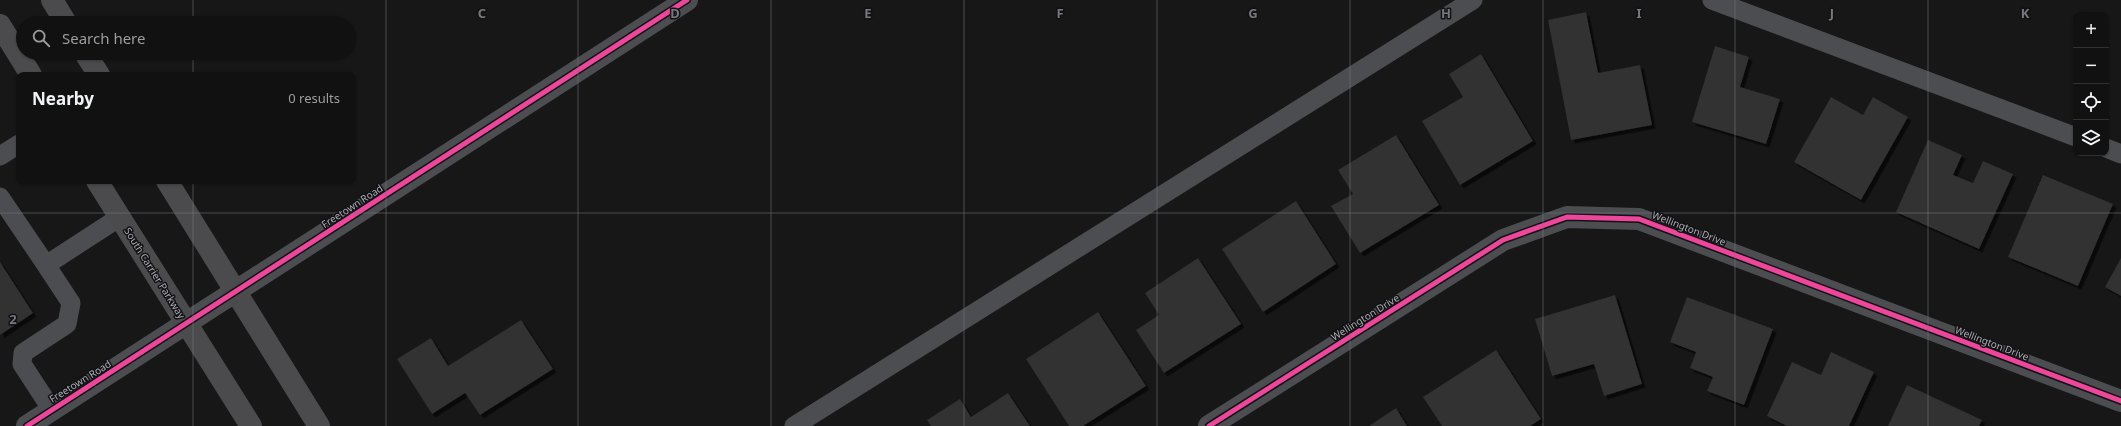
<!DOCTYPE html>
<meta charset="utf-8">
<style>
body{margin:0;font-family:"Noto Sans",sans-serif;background:#1a1a1a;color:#f1f3f6}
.controls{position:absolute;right:12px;top:12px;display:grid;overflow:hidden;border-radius:8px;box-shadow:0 1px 3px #0004}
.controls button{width:36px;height:36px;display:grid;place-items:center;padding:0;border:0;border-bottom:1px solid #303131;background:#111;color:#f1f3f6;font:20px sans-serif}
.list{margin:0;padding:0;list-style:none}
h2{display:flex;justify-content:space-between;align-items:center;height:52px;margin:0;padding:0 16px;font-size:17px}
h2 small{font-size:13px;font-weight:400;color:#9c9d9f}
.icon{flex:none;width:22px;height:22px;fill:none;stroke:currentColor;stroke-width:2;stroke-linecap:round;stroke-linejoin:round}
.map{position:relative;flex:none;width:2121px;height:426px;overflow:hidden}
.search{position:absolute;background:#111;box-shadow:0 1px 3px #0004;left:16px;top:16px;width:340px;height:44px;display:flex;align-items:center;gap:10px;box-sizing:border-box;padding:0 14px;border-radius:22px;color:#9c9d9f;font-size:15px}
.panel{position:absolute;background:#111;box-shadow:0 1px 3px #0004;left:16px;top:72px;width:340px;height:112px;border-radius:8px}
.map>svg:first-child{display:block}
.building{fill:#303031;filter:url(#shadow)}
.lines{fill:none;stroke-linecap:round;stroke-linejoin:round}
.service{stroke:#4c4d50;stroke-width:19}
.minor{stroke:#4c4d50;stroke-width:22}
.tertiary{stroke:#4c4d50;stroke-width:22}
.secondary{stroke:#4b4b4e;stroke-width:22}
.cycleway-casing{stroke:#121113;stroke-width:8}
.cycleway{stroke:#ed469a;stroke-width:5}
.grid{fill:none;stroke:#77787f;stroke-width:1;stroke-opacity:0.55}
.labels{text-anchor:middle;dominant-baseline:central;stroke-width:3;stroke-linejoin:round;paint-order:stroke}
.street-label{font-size:10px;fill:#aaadb7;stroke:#121113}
.grid-label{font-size:13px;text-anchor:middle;font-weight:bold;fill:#77787f;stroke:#121113;stroke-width:3;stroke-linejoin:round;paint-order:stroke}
</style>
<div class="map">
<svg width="2121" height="426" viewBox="0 0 2121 426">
<defs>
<filter id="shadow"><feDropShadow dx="3.5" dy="3.5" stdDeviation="0" flood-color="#0009"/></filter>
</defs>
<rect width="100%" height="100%" fill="#171717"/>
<path class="building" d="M1586 12 1598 73 1640 65 1652 125 1571 140 1548 20Z
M1715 46 1749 57 1740 87 1780 99 1766 144 1692 122Z
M1481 54 1533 141 1460 185 1422 121 1463 97 1449 74Z
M1831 97 1863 115 1873 97 1908 117 1861 200 1794 162Z
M1396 135 1439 205 1360 253 1331 206 1353 194 1338 170Z
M1928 140 1962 155 1953 175 1973 183 1983 161 2013 174 1979 249 1896 212Z
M2043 175 2113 204 2078 286 2008 257Z
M1296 201 1336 264 1263 312 1222 249Z
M1198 258 1241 324 1164 373 1136 330 1159 315 1145 293Z
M2121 258V296L2105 287Z
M0 262 33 313 0 335Z
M1615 295 1642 384 1604 396 1594 364 1552 376 1535 319Z
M1687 297 1773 329 1744 405 1707 391 1713 377 1690 368 1696 352 1670 342Z
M1098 312 1146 386 1083 426H1069L1026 359Z
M521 320 553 369 480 415 465 393 432 414 397 359 431 338 448 366Z
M1496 350 1541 419 1530 426H1442L1423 397Z
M1831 352 1874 372 1849 426H1787L1767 416 1792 362 1821 375Z
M1907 385 1982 420 1979 426H1888Z
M1008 393 1030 426H931L927 420 960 399 971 417Z
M1396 408 1407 426H1369Z"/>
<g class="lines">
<path class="service" d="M1712 0 2076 137
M2106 148 2121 154
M0 156 19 144
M0 197 46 265
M52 410 22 364 23 353 67 324 71 303 46 265 120 217
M794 426 1473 0"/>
<path class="minor" d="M1209 426 1503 240 1567 217 1639 219 2121 401"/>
<path class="tertiary" d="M27 426 687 0"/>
<path class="secondary" d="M52 0 66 23
M0 25 31 75
M85 53 99 75
M97 181 251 426
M167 181 319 426"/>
<g class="cycleway-casing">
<path id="cycleway" d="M27 426 687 0
M1209 426 1503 240 1567 217 1639 219 2121 401"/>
</g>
<use href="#cycleway" class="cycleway"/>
</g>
<path class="grid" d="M193 0V23M386 0V426M578 0V426M771 0V426M964 0V426M1157 0V426M1350 0V426M1543 0V426M1735 0V426M1928 0V426M193 53V75M193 181V426M0 213H2121"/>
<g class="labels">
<g class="street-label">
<text transform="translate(352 206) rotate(-33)">Freetown Road</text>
<text transform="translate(1689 228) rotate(21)">Wellington Drive</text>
<text transform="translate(155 273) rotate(58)">South Carrier Parkway</text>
<text transform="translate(1365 317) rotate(-32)">Wellington Drive</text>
<text transform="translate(1992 343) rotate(21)">Wellington Drive</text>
<text transform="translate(80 381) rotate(-32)">Freetown Road</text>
</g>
</g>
<g class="grid-label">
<text x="482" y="18">C</text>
<text x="675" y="18">D</text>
<text x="868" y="18">E</text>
<text x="1060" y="18">F</text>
<text x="1253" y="18">G</text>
<text x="1446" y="18">H</text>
<text x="1639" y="18">I</text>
<text x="1832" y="18">J</text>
<text x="2025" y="18">K</text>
<text x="13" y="324">2</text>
</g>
</svg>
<div class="controls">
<button>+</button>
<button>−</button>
<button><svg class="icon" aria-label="locate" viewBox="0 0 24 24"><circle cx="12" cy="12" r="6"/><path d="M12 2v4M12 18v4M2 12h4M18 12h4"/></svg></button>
<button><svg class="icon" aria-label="layers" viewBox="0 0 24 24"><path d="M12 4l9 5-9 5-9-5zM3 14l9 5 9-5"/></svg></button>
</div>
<div class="search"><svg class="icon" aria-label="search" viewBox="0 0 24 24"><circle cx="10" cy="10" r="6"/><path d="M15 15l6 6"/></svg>Search here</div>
<section class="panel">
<h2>Nearby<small>0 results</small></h2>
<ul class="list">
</ul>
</section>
</div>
